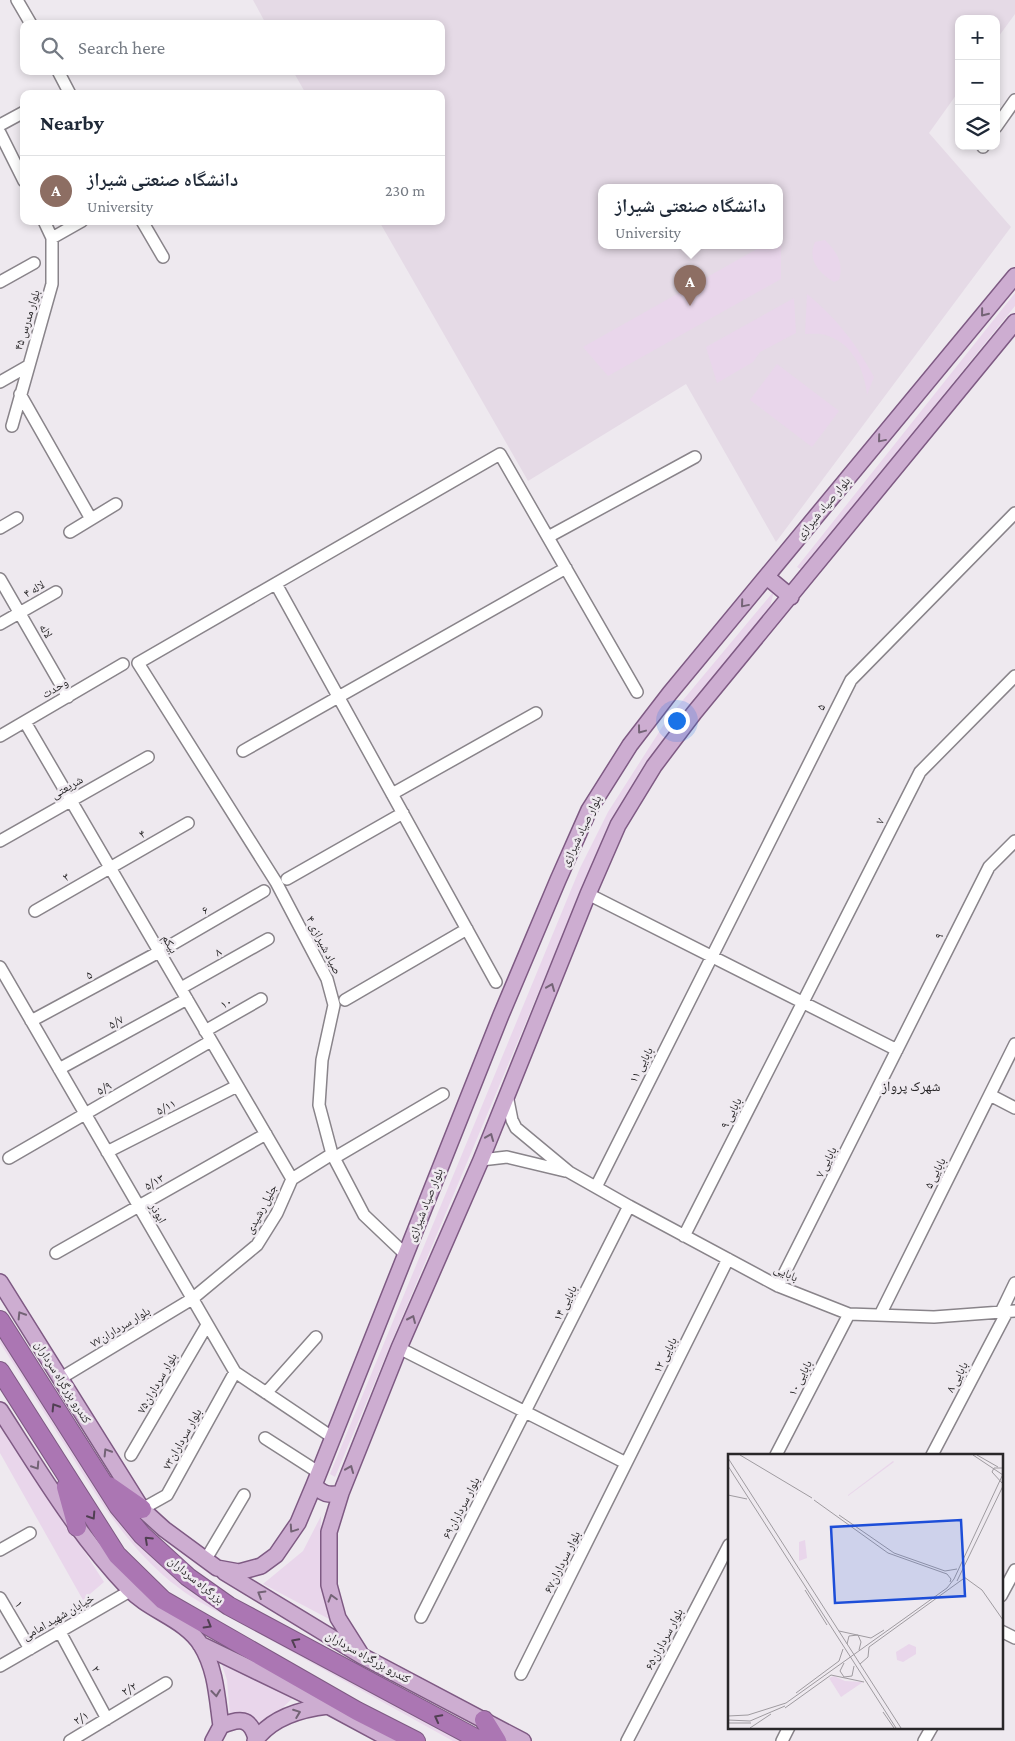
<!DOCTYPE html>
<meta charset="utf-8">
<style>
body{margin:0;font-family:"Crimson Pro","Noto Naskh Arabic",serif;background:#f2f2f3;color:#1f2937}
.controls{position:absolute;right:15px;top:15px;display:grid;overflow:hidden;border-radius:10px;box-shadow:0 2px 8px #0003}
.controls button{width:45px;height:45px;display:grid;place-items:center;padding:0;border:0;border-bottom:1px solid #e0e1e3;background:#fff;color:#1f2937;font:25px sans-serif}
.you{position:absolute;left:676px;top:720px;width:18px;height:18px;margin:-12px;border:4px solid #fff;border-radius:50%;background:#1a73e8;box-shadow:0 0 0 8px #1a73e833}
.badge{display:grid;place-items:center;width:32px;height:32px;border-radius:50%;background:#256654;color:#fff;font-size:16px;font-weight:700}
.pin{position:absolute;translate:-50% -41px;filter:drop-shadow(0 1px 2px #0008)}
.pin::after{content:'';position:absolute;top:26px;width:18px;height:15px;background:inherit;clip-path:polygon(0 0,100% 0,50% 100%)}
.popup{position:absolute;left:598px;top:184px;width:185px;height:65px;box-sizing:border-box;display:grid;place-content:center;border-radius:10px;background:#fff;filter:drop-shadow(0 1px 4px #0005);font-size:16px;white-space:nowrap;color:#747a83}
.popup b{font-size:19px;color:#1f2937}
.popup::after{content:'';position:absolute;left:50%;top:100%;margin-left:-10px;border:10px solid transparent;border-top-color:#fff}
.list{margin:0;padding:0;list-style:none}
h2{display:flex;justify-content:space-between;align-items:center;height:65px;margin:0;padding:0 20px;font-size:21px}
h2 small{font-size:16px;font-weight:400;color:#747a83}
.list li{display:grid;grid-template-columns:32px 1fr auto;gap:15px;align-items:center;box-sizing:border-box;height:70px;padding:0 20px;border-top:1px solid #e0e1e3}
.list b{display:block;font-size:19px;white-space:nowrap}
.list p{margin:0;font-size:16px;white-space:nowrap;color:#747a83}
.list em{font-size:16px;font-style:normal;color:#747a83}
.icon{flex:none;width:28px;height:28px;fill:none;stroke:currentColor;stroke-width:2;stroke-linecap:round;stroke-linejoin:round}
.map{position:relative;flex:none;width:1015px;height:1741px;overflow:hidden}
.search{position:absolute;background:#fff;box-shadow:0 2px 8px #0003;left:20px;top:20px;width:425px;height:55px;display:flex;align-items:center;gap:12px;box-sizing:border-box;padding:0 18px;border-radius:10px;color:#747a83;font-size:19px}
.panel{position:absolute;background:#fff;box-shadow:0 2px 8px #0003;left:20px;top:90px;width:425px;height:135px;border-radius:10px}
.map>svg:first-child{display:block}
.built{fill:#e5dae6;fill-rule:evenodd}
.green{fill:#e9d6eb}
.lines{fill:none;stroke-linecap:round;stroke-linejoin:round}
.minor-casing{stroke:#89848a;stroke-width:14}
.major-casing{stroke:#7e5a83;stroke-width:18}
.highway-casing{stroke:#7e5a83;stroke-width:20}
.minor{stroke:#fff;stroke-width:11}
.major{stroke:#cdadd1;stroke-width:15}
.highway{stroke:#ab76b3;stroke-width:18}
.oneway{stroke:#736375}
.oneway2{stroke:#503f52}
.labels{text-anchor:middle;dominant-baseline:central;stroke-width:5;stroke-linejoin:round;paint-order:stroke}
.street-label{font-size:12px;fill:#292729;stroke:#eee9ef}
.neighbourhood-label{font-size:14px;fill:#292729;stroke:#eee9ef}
.inset-road{fill:none;stroke:#9f9ba0;stroke-width:1}
.view{fill:#1d4ed8;fill-opacity:0.15;stroke:#1d4ed8;stroke-width:2.5}
.inset-edge{fill:none;stroke:#292729;stroke-width:2.5}
</style>
<div class="map">
<svg width="1015" height="1741" viewBox="0 0 1015 1741">
<rect width="100%" height="100%" fill="#eee9ef"/>
<path class="built" d="M253 0H1015V14L996 40V19H959V91L929 133 1011 227 776 542 686 384 528 481 379 221H441V94H306L293 71H441V24H266ZM601 187H779V245H601Z"/>
<path class="green" d="M781 235V279L608 376 583 347 764 245H779V236Z
M825 240C837 252 844 263 839 280L834 282C819 273 807 260 815 242Z
M1015 293V306L802 570 797 567Z
M807 294C838 320 855 342 874 377L867 395C865 372 853 344 828 336 822 333 812 334 805 334Z
M794 298 796 333 760 352 753 362 717 383 706 347Z
M777 364 839 411 812 447 750 400Z
M774 591 769 611 717 672 646 765 586 879 335 1477 330 1474 580 868 608 812 668 718Z
M0 1327 86 1467 195 1593 468 1741H453L225 1615C149 1581 110 1518 68 1450 45 1414 23 1378 0 1343Z
M0 1420 104 1582 83 1600 0 1453Z
M321 1516 320 1578 331 1620 263 1584 303 1551Z
M221 1662 295 1696 258 1731 230 1716 227 1680Z"/>
<g class="lines">
<g class="minor-casing">
<path id="minor" d="M17 0 31 24
M58 71 70 94
M0 125 24 112
M996 127 1015 100
M0 133 24 181
M983 147V146
M142 221 163 257
M52 238 82 221
M0 282 34 263
M0 382 28 366
M20 394 91 519
M12 426 52 284V238L44 221
M0 528 17 518
M70 532 116 504
M548 537 695 457
M0 579 68 697
M276 584 496 982
M0 624 56 592
M25 722 292 1179
M0 736 123 664
M243 751 566 568
M392 794 536 713
M0 841 148 757
M287 879 403 813
M588 894 897 1050
M35 911 188 823
M0 967 235 1372 332 1437
M181 988 268 939
M345 1000 467 929
M31 1021 159 952 264 891
M205 1031 261 999
M59 1069 187 999
M507 1095 512 1120 516 1128 569 1172 629 1206 778 1286 849 1314 934 1317 1015 1311
M990 1095 1015 1108
M107 1152 237 1086
M9 1158 211 1041
M334 1158 443 1094
M481 1160 507 1157 565 1171
M596 1187 851 680 1015 513
M684 1236 920 772 1015 676
M56 1253 266 1134
M405 1254 364 1215 332 1154 319 1105 322 1060 334 1005 327 979 276 882 138 663 500 454 637 692
M778 1286 989 867 1015 841
M1001 1312 1015 1283
M880 1315 1015 1044
M399 1348 626 1463
M61 1378 192 1299 257 1245 277 1213 292 1179 332 1154
M266 1393 316 1337
M265 1438 318 1472
M131 1455 207 1325
M776 1455 849 1314
M932 1455 1007 1312
M142 1509 167 1495 235 1372
M0 1550 30 1533
M206 1559 244 1495
M1001 1596 1015 1570
M0 1598 30 1649
M421 1617 629 1206
M1001 1631 1015 1638
M60 1632 107 1719
M0 1666 130 1591
M521 1674 728 1259
M70 1741 166 1683
M627 1741 729 1545
M782 1741 789 1727
M924 1741 932 1727"/>
</g>
<g class="major-casing">
<path id="major" d="M767 577 791 597
M0 1282 142 1509 164 1529 217 1568 239 1572 261 1566 276 1555 298 1523 314 1485 501 1015 558 880 589 810 630 745 670 693 1015 276
M0 1410C40 1472 78 1536 129 1589 149 1611 185 1619 201 1645 216 1669 217 1698 221 1726
M314 1485C323 1494 328 1496 341 1493
M224 1572 362 1656 523 1741
M200 1644 328 1706 393 1741
M362 1656 338 1618 329 1585V1532L341 1493 399 1348 481 1160 588 894 618 825 654 766 694 713 1015 322
M221 1726C239 1718 250 1717 256 1738
M213 1741 221 1726
M255 1741C271 1718 302 1709 328 1706"/>
</g>
<g class="highway-casing">
<path id="highway" d="M0 1320 118 1506 142 1535 188 1577 229 1606 481 1741
M0 1371 117 1555 163 1600 357 1711 416 1741
M109 1486 142 1509
M66 1487 77 1527
M484 1720 497 1741"/>
</g>
<use href="#minor" class="minor"/>
<use href="#major" class="major"/>
<use href="#highway" class="highway"/>
</g>
<defs><path id="oneway-chevron" d="M-2-3.5L2.5 0L-2 3.5" fill="none" stroke-width="1.6" stroke-linecap="round" stroke-linejoin="round" transform="scale(1.25)"/></defs>
<g class="oneway">
<use href="#oneway-chevron" transform="translate(984 313) rotate(129)"/>
<use href="#oneway-chevron" transform="translate(881 439) rotate(130)"/>
<use href="#oneway-chevron" transform="translate(744 604) rotate(130)"/>
<use href="#oneway-chevron" transform="translate(641 730) rotate(127)"/>
<use href="#oneway-chevron" transform="translate(551 987) rotate(-68)"/>
<use href="#oneway-chevron" transform="translate(490 1137) rotate(-68)"/>
<use href="#oneway-chevron" transform="translate(21 1315) rotate(-122)"/>
<use href="#oneway-chevron" transform="translate(412 1319) rotate(-66)"/>
<use href="#oneway-chevron" transform="translate(107 1452) rotate(-122)"/>
<use href="#oneway-chevron" transform="translate(36 1466) rotate(57)"/>
<use href="#oneway-chevron" transform="translate(350 1469) rotate(-68)"/>
<use href="#oneway-chevron" transform="translate(293 1529) rotate(124)"/>
<use href="#oneway-chevron" transform="translate(261 1594) rotate(-149)"/>
<use href="#oneway-chevron" transform="translate(332 1598) rotate(-106)"/>
<use href="#oneway-chevron" transform="translate(216 1693) rotate(84)"/>
<use href="#oneway-chevron" transform="translate(297 1713) rotate(-21)"/>
</g>
<g class="oneway2">
<use href="#oneway-chevron" transform="translate(55 1407) rotate(-122)"/>
<use href="#oneway-chevron" transform="translate(92 1516) rotate(57)"/>
<use href="#oneway-chevron" transform="translate(148 1540) rotate(-137)"/>
<use href="#oneway-chevron" transform="translate(208 1625) rotate(30)"/>
<use href="#oneway-chevron" transform="translate(295 1642) rotate(-152)"/>
<use href="#oneway-chevron" transform="translate(438 1718) rotate(-152)"/>
</g>
<g class="labels">
<g class="street-label">
<text transform="translate(27 320) rotate(-73)">۴۵ بلوار مدرس</text>
<text transform="translate(823 508) rotate(-50)">بلوار صیاد شیرازی</text>
<text transform="translate(34 589) rotate(-30)">لاله ۴</text>
<text transform="translate(46 631) rotate(60)">لاله</text>
<text transform="translate(55 688) rotate(-30)">وحدت</text>
<text transform="translate(821 707) rotate(-63)">۵</text>
<text transform="translate(67 787) rotate(-30)">شریعتی</text>
<text transform="translate(880 821) rotate(-63)">۷</text>
<text transform="translate(581 831) rotate(-64)">بلوار صیاد شیرازی</text>
<text transform="translate(142 834) rotate(-30)">۴</text>
<text transform="translate(66 877) rotate(-30)">۳</text>
<text transform="translate(205 910) rotate(-31)">۶</text>
<text transform="translate(939 936) rotate(-63)">۹</text>
<text transform="translate(170 944) rotate(60)">بیکم</text>
<text transform="translate(324 945) rotate(63)">صیاد شیرازی ۴</text>
<text transform="translate(218 952) rotate(-30)">۸</text>
<text transform="translate(89 975) rotate(-28)">۵</text>
<text transform="translate(226 1003) rotate(-30)">۱۰</text>
<text transform="translate(116 1022) rotate(-29)">۵/۷</text>
<text transform="translate(641 1065) rotate(-63)">بابایی ۱۱</text>
<text transform="translate(104 1088) rotate(-30)">۵/۹</text>
<text transform="translate(166 1107) rotate(-27)">۵/۱۱</text>
<text transform="translate(731 1113) rotate(-63)">بابایی ۹</text>
<text transform="translate(826 1162) rotate(-63)">بابایی ۷</text>
<text transform="translate(935 1173) rotate(-63)">بابایی ۵</text>
<text transform="translate(154 1182) rotate(-30)">۵/۱۳</text>
<text transform="translate(425 1205) rotate(-68)">بلوار صیاد شیرازی</text>
<text transform="translate(261 1209) rotate(-62)">جلیل رشیدی</text>
<text transform="translate(158 1213) rotate(60)">ابوذر</text>
<text transform="translate(786 1273) rotate(24)">بابایی</text>
<text transform="translate(565 1303) rotate(-63)">بابایی ۱۴</text>
<text transform="translate(120 1327) rotate(-31)">بلوار سرداران۷۷</text>
<text transform="translate(665 1355) rotate(-63)">بابایی ۱۲</text>
<text transform="translate(957 1377) rotate(-62)">بابایی ۸</text>
<text transform="translate(800 1378) rotate(-63)">بابایی ۱۰</text>
<text transform="translate(63 1382) rotate(58)">کندرو بزرگراه سرداران</text>
<text transform="translate(157 1383) rotate(-60)">بلوار سرداران۷۵</text>
<text transform="translate(182 1439) rotate(-61)">بلوار سرداران۷۳</text>
<text transform="translate(461 1508) rotate(-63)">بلوار سرداران۶۹</text>
<text transform="translate(562 1562) rotate(-64)">بلوار سرداران۶۷</text>
<text transform="translate(196 1580) rotate(39)">بزرگراه سرداران</text>
<text transform="translate(19 1604) rotate(60)">۱</text>
<text transform="translate(58 1617) rotate(-30)">خیابان شهید امامی</text>
<text transform="translate(664 1639) rotate(-62)">بلوار سرداران۶۵</text>
<text transform="translate(368 1657) rotate(29)">کندرو بزرگراه سرداران</text>
<text transform="translate(96 1669) rotate(62)">۲</text>
<text transform="translate(129 1689) rotate(-31)">۲/۲</text>
<text transform="translate(81 1718) rotate(-31)">۲/۱</text>
</g>
<g class="neighbourhood-label">
<text x="911" y="1086">شهرک پرواز</text>
</g>
</g>
<g transform="translate(728 1454)">
<rect width="275" height="275" fill="#eee9ef"/>
<path d="M165 7 166 8 120 42V41ZM77 86 79 104 71 107V88ZM181 190 188 193V200L175 208 169 206 168 198ZM106 222 117 227 135 228 113 243 101 224Z" fill="#e9d6eb"/>
<path class="inset-road" d="M12 1 84 44M245 1 275 21M249 1 270 13M0 4 173 274M0 12 168 274M275 14H266L264 18 275 30M0 41 19 45M86 46 160 99 219 120 223 125 222 128M111 61 166 99 217 117 229 115M236 123 254 136 275 166M229 127 275 32M77 136 99 171M111 177 143 184 156 176M119 190 121 182 130 181 133 188 131 196M116 209 112 217 116 223 124 222 126 212M132 210 140 203 141 193 235 125M68 239 111 207 115 195M57 254 103 221 136 228M155 258 166 274M0 262 20 261 58 249 219 134 226 125 275 20M0 266 22 267 57 252M0 269H23M22 274 43 260"/>
<path class="view" d="M233 66 237 142 107 149 103 73Z"/>
<rect width="275" height="275" class="inset-edge"/>
</g>
</svg>
<div class="controls">
<button>+</button>
<button>−</button>
<button><svg class="icon" aria-label="layers" viewBox="0 0 24 24"><path d="M12 4l9 5-9 5-9-5zM3 14l9 5 9-5"/></svg></button>
</div>
<div class="you"></div>
<div class="pin badge" style="left:690px;top:306px;background:#8d6e63">A</div>
<div class="popup"><b>دانشگاه صنعتی شیراز</b>University</div>
<div class="search"><svg class="icon" aria-label="search" viewBox="0 0 24 24"><circle cx="10" cy="10" r="6"/><path d="M15 15l6 6"/></svg>Search here</div>
<section class="panel">
<h2>Nearby<small></small></h2>
<ul class="list">
<li><span class="badge" style="background:#8d6e63">A</span><div><b>دانشگاه صنعتی شیراز</b><p>University</p></div><em>230 m</em></li>
</ul>
</section>
</div>
